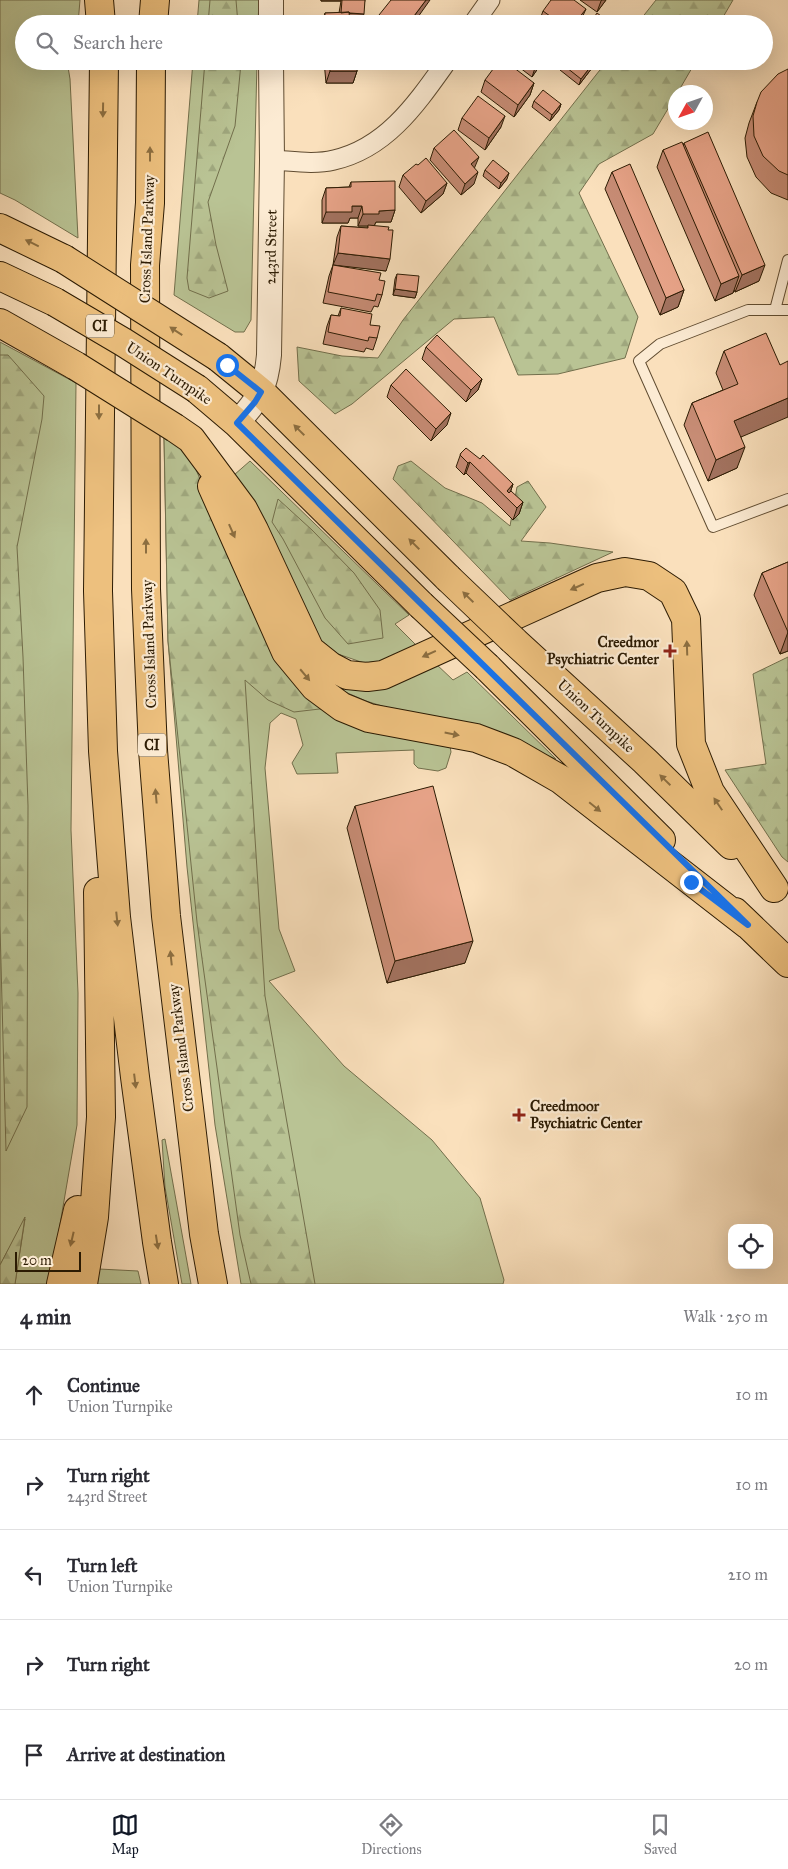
<!DOCTYPE html>
<meta charset="utf-8">
<style>
body{margin:0;font-family:"IM FELL Great Primer",serif;background:#f7f7f7;color:#2b2b33}
.controls{position:absolute;right:15px;bottom:15px;display:grid;overflow:hidden;border-radius:10px;box-shadow:0 5px 20px #0002}
.controls button{width:45px;height:45px;display:grid;place-items:center;padding:0;border:0;border-bottom:1px solid #e1e1e2;background:#fff;color:#2b2b33;font:25px sans-serif}
.compass{position:absolute;left:668px;top:85px;width:45px;height:45px;border-radius:50%;background:#fff;box-shadow:0 5px 20px #0002;rotate:230deg}
.scale{position:absolute;left:15px;bottom:12px;width:66px;box-sizing:border-box;padding-left:5px;border:2px solid #2c1b03;border-top:0;font-size:14px;line-height:18px;white-space:nowrap;color:#2c1b03;-webkit-text-stroke:4px #fcebd3;paint-order:stroke}
.stop{position:absolute;width:15px;height:15px;margin:-11px;border:4px solid #1a73e8;border-radius:50%;background:#fff}
.stop.end{background:#1a73e8;border-color:#fff;box-shadow:0 1px 5px #0008}
.list{margin:0;padding:0;list-style:none}
h2{display:flex;justify-content:space-between;align-items:center;height:65px;margin:0;padding:0 20px;font-size:21px}
h2 small{font-size:16px;font-weight:400;color:#7c7c81}
.list li{display:grid;grid-template-columns:32px 1fr auto;gap:15px;align-items:center;box-sizing:border-box;height:90px;padding:0 20px;border-top:1px solid #e1e1e2}
.list b{display:block;font-size:19px;white-space:nowrap}
.list p{margin:0;font-size:16px;white-space:nowrap;color:#7c7c81}
.list em{font-size:16px;font-style:normal;color:#7c7c81}
.icon{flex:none;width:28px;height:28px;fill:none;stroke:currentColor;stroke-width:2;stroke-linecap:round;stroke-linejoin:round}
.map{position:relative;flex:none;width:788px;height:1284px;overflow:hidden}
.search{position:absolute;background:#fff;box-shadow:0 5px 20px #0002;left:15px;right:15px;top:15px;height:55px;display:flex;align-items:center;gap:12px;box-sizing:border-box;padding:0 18px;border-radius:28px;color:#7c7c81;font-size:19px}
.sheet{height:515px;background:#fff}
nav{display:flex;justify-content:space-around;align-items:center;box-sizing:border-box;height:70px;border-top:1px solid #e1e1e2;background:#fff;font-size:14px;color:#7c7c81}
nav a{display:grid;justify-items:center;gap:2px}
nav .on{color:#111827}
.map>svg:first-child{display:block}
.green{fill:#b9c394;stroke:#726f4c}
.forest{fill:url(#forest-firs);stroke:#726f4c}
.lines{fill:none;stroke-linecap:round;stroke-linejoin:round}
.service-casing{stroke:#604c31;stroke-width:12}
.minor-casing{stroke:#604c31;stroke-width:21}
.tertiary-casing{stroke:#604c31;stroke-width:26}
.primary-casing{stroke:#2c1b03;stroke-width:30}
.motorway-casing{stroke:#2c1b03;stroke-width:30}
.service{stroke:#fcebd3;stroke-width:10}
.minor{stroke:#fcebd3;stroke-width:19}
.tertiary{stroke:#fcebd3;stroke-width:24}
.primary{stroke:#edc07e;stroke-width:28}
.motorway{stroke:#edc07e;stroke-width:28}
.primary-bridge-casing{stroke:#2c1b03;stroke-width:30;stroke-linecap:butt}
.primary-bridge{stroke:#edc07e;stroke-width:28}
.wall{fill:#c78c75;stroke:#2c1b03}
.shaded-wall{fill:#a2725f;stroke:#2c1b03}
.building{fill:#e7a388;stroke:#2c1b03}
.oneway{fill:#8c6e40}
.route{stroke:#1a73e8;stroke-width:6}
.poi-dot{fill:#8f2418;stroke:#fcebd3;stroke-width:2}
.labels{text-anchor:middle;dominant-baseline:central;stroke-width:4.5;stroke-linejoin:round;paint-order:stroke}
.shield{fill:#fcebd3;stroke:#6a5941;stroke-width:1}
.shield-label{font-size:14px;font-weight:bold;fill:#2c1b03}
.street-label{font-size:15px;fill:#2c1b03;stroke:#fcebd3}
.poi-label{font-size:15px;font-weight:bold;fill:#2c1b03;stroke:#fcebd3;text-anchor:end}
</style>
<div class="map">
<svg width="788" height="1284" viewBox="0 0 788 1284">
<defs>
<pattern id="forest-firs" width="22" height="20" patternUnits="userSpaceOnUse" patternTransform="scale(1.25)"><rect width="22" height="20" fill="#b9c394"/><path d="M5 1l3.5 6h-7zM16 11l3.5 6h-7z" fill="#9fa77e"/></pattern>
</defs>
<rect width="100%" height="100%" fill="#fae0bc"/>
<filter id="stains"><feTurbulence type="fractalNoise" baseFrequency=".004" numOctaves="4"/><feColorMatrix values="0 0 0 0 .2 0 0 0 0 .09 0 0 0 0 .02 0 0 0 .5 -.17"/></filter>
<radialGradient id="worn" r=".72"><stop offset=".6" stop-color="#630" stop-opacity="0"/><stop offset="1" stop-color="#630" stop-opacity=".3"/></radialGradient>
<path class="green" d="M0 0H80L78 24H24V61H67L70 79 78 238 15 200 0 193Z
M199 0H259L258 24H197Z
M193 61H257L251 320 244 332H235L174 295Z
M0 342 76 383 71 830 78 993 77 1125 52 1271 47 1284H15L25 1219 0 1265Z
M164 437 191 458 280 666 450 746 451 752 446 768 438 771 418 768 414 764V750L336 753 338 773 297 774 292 763 303 745 296 719 281 713 270 723 265 768 279 929 295 971 269 981 344 1066 432 1140 480 1198 504 1280 503 1284H241L215 1125 187 867 168 641Z
M250 461 409 615 395 624 417 646 390 660 364 663 338 654 314 635 234 475Z
M435 663 453 680 467 672 556 759 489 732 417 717 366 701 329 685 321 669Z
M165 1139 191 1284H182L165 1187 162 1140Z
M99 1269 138 1271 141 1284H95Z"/>
<path class="forest" d="M210 0H236L238 24H208Z
M656 0H733L719 24H637Z
M205 61H241V63L235 126 208 202 216 245 228 291 209 298 189 290 187 278Z
M607 61H696L678 92H676L675 97 653 134 599 164 579 193 638 317 625 358 558 374 518 375 494 317 454 319 352 404 335 414 299 381 297 347 342 356 378 358 403 320Z
M0 355H8L44 396 42 419 17 547 23 657 28 806 27 1107 6 1151 0 926Z
M164 437 176 444 191 458 280 666 328 708 294 712 268 700 245 680 265 996 315 1284H251L240 1235 197 922 168 641Z
M411 461 445 488 482 503 510 526 517 487 528 481 546 507 521 541 550 543 613 552 510 600 393 479 398 466Z
M278 499 312 530 354 573 380 610 383 638 348 644 325 618 283 539 272 522Z
M788 657V862L782 857 725 770 766 764 753 674Z
M25 1217 15 1284H0V1265Z"/>
<g class="lines">
<g class="service-casing">
<path id="service" d="M775 310 788 260
M788 310H748L660 344 639 361 713 527 788 499"/>
</g>
<g class="minor-casing">
<path id="minor" d="M473 24 490 0
M272 160C292 161 314 165 334 160 387 148 417 103 447 61"/>
</g>
<g class="tertiary-casing">
<path id="tertiary" d="M271 0V24
M237 423C259 399 266 388 269 355L272 160 271 61"/>
</g>
<g class="primary-casing">
<path id="primary" d="M0 228 64 259
M0 276 55 302
M0 323 76 366
M218 357 261 392 448 578
M197 389 237 423 421 605
M175 428 191 439 243 509 254 530 310 650 330 666 347 675 367 677 383 675 597 578 625 572 649 576 673 592 686 619 691 744 710 792 774 888
M212 486 286 652 315 687 342 707 369 718 476 738 513 752 560 779 748 925
M513 640 645 761 731 845
M487 667 661 840
M735 912 788 963"/>
</g>
<g class="motorway-casing">
<path id="motorway" d="M99 0 101 24
M153 24 155 0
M104 61 98 591 103 751 116 917 135 1077 157 1242 164 1284
M151 61 150 203 145 265 146 589 153 750 166 916 204 1234 213 1284
M61 1284 78 1210
M83 1284 94 1217 101 1117 98 892"/>
</g>
<use href="#service" class="service"/>
<use href="#minor" class="minor"/>
<use href="#tertiary" class="tertiary"/>
<use href="#primary" class="primary"/>
<use href="#motorway" class="motorway"/>
<g class="primary-bridge-casing">
<path id="primary-bridge" d="M64 259 218 357
M55 302 123 342 197 389
M76 366 175 428
M448 578 513 640
M421 605 487 667"/>
</g>
<use href="#primary-bridge" class="primary-bridge"/>
</g>
<path class="wall" d="M321 0H365L361 20 350 19V24H321L325 13H339L341 1H321Z
M580 0H606L597 12Z
M543 11 581 20 579 24H541L539 22Z
M379 15 413 24H376Z
M324 61H357V71L353 83H326Z
M511 61H543L532 77Z
M594 62 592 68 579 85 560 70 562 64Z
M788 69V200L771 193 756 177 747 157 745 138 749 123 757 102Z
M485 80 534 83 530 95 514 117 481 92Z
M534 101 561 104 559 110 550 121 532 107Z
M462 118 501 127 485 150 458 130Z
M684 143 759 281 735 292 734 290 733 293 715 301 657 167 663 150 683 146Z
M434 148 474 184 461 195 430 160Z
M418 165 447 183 443 194 421 213 399 187 403 175Z
M485 170 507 179 499 189 483 176Z
M612 172 684 290 678 307 660 315 605 189Z
M351 182 395 210 391 222H376L374 226 386 271 337 265 379 280 382 295 378 307 374 306 371 312 323 303 329 276 333 265 337 237 341 226 367 228 368 226H358V218H350L348 223H322V200L326 188 349 187Z
M397 274 417 292 415 298 393 295 395 279Z
M341 308 370 325 377 338 373 350 366 348 364 352 323 344 327 326 331 315 338 316Z
M426 347 482 379 478 390 466 402 422 359Z
M724 351 780 365 741 437 737 468 708 481 684 425 692 403 723 390 716 373Z
M391 385 447 425 431 441 387 397Z
M461 453 513 484 510 493 523 502 519 514 513 520 466 473 464 475 456 467Z
M788 562V651L780 654 754 595 762 573Z
M355 806 465 963 387 983 347 828Z"/>
<path class="shaded-wall" d="M321 0H341V1H321Z
M426 0H430L413 24H408Z
M602 0H606L597 12 601 1Z
M586 9 581 20 579 24H574Z
M341 13 364 14 361 20 339 19Z
M539 61H543L532 77 536 65Z
M594 62 592 68 579 85 581 79Z
M330 71H357L353 83H326Z
M534 83 530 95 514 117 518 105Z
M561 104 559 110 550 121 552 115Z
M505 116 501 127 485 150 489 138Z
M479 157 474 169 471 164Z
M478 172 474 184 461 195 465 184Z
M509 173 507 179 499 189 501 183Z
M447 183 443 194 421 213 426 201Z
M352 206H362L358 218H350L348 223H322L326 212Z
M395 210 391 222H376L374 226H358L363 214 379 211Z
M338 253 390 259 386 271 333 265Z
M765 265 759 281 735 292 742 275Z
M739 276 733 293 715 301 721 284Z
M395 289 417 292 415 298 393 295Z
M684 290 678 307 660 315 666 298Z
M482 379 478 390 466 402 471 390Z
M788 398V417L727 443 734 421Z
M451 413 447 425 431 441 436 429Z
M745 447 737 468 708 481 716 460Z
M470 462 466 473 464 475 468 463Z
M513 484 509 496 507 491Z
M523 502 519 514 513 520 517 508Z
M788 632V651L780 654Z
M473 941 465 963 387 983 395 961Z"/>
<path class="building" d="M342 0H365L364 14 350 13 349 12 341 13Z
M391 0H426L408 24H391L379 15Z
M551 0H574L586 9 574 24H561L543 11Z
M349 12 350 24H325V13Z
M597 13 612 24H591L590 23Z
M329 61H357V71H330Z
M499 61H505L534 83 518 105 485 80Z
M530 61H539L536 65Z
M565 61H592L594 62 581 79 562 64Z
M788 69V175L779 171 763 156 754 136 753 116 757 102 761 92 778 74Z
M543 90 561 104 552 115 534 101Z
M478 96 505 116 489 138 462 118Z
M454 130 479 157 471 164 478 172 465 184 434 148Z
M708 132 765 265 742 275 684 143Z
M682 142 739 276 721 284 663 150Z
M426 158 447 183 426 201 403 175 416 164 418 165Z
M493 160 509 173 501 183 485 170Z
M630 164 684 290 666 298 612 172Z
M395 181V210L379 211V214H363L362 206H352V212H326V188L351 187V182Z
M368 225 389 227 388 230H393L390 259 338 253 341 226 368 228Z
M333 265 381 273 379 280 385 281 382 295 377 294 375 301 328 292Z
M397 274 419 276 417 292 395 289Z
M341 308 372 314 370 325 380 326 377 338 369 337 368 341 328 332 331 315 340 316Z
M766 333 780 365 788 361V398L734 421 745 447 716 460 692 403 738 384 724 351Z
M437 335 482 379 471 390 426 347Z
M406 369 451 413 436 429 391 385Z
M466 448 480 459 483 455 513 484 507 491 509 493 511 491 523 502 517 508 470 462 468 463 460 455 461 453Z
M788 562V632L762 573Z
M433 786 473 941 395 961 355 806Z"/>
<defs><path id="oneway-solid" d="M-6-.8H1V-3.2L6.5 0L1 3.2V.8H-6Z" transform="scale(1.25)"/></defs>
<g class="oneway">
<use href="#oneway-solid" transform="translate(103 110) rotate(91)"/>
<use href="#oneway-solid" transform="translate(150 154) rotate(-90)"/>
<use href="#oneway-solid" transform="translate(32 243) rotate(-154)"/>
<use href="#oneway-solid" transform="translate(176 331) rotate(-147)"/>
<use href="#oneway-solid" transform="translate(99 412) rotate(90)"/>
<use href="#oneway-solid" transform="translate(299 430) rotate(-135)"/>
<use href="#oneway-solid" transform="translate(232 531) rotate(66)"/>
<use href="#oneway-solid" transform="translate(414 544) rotate(-135)"/>
<use href="#oneway-solid" transform="translate(146 546) rotate(-90)"/>
<use href="#oneway-solid" transform="translate(577 587) rotate(156)"/>
<use href="#oneway-solid" transform="translate(468 597) rotate(-136)"/>
<use href="#oneway-solid" transform="translate(687 648) rotate(-92)"/>
<use href="#oneway-solid" transform="translate(429 654) rotate(156)"/>
<use href="#oneway-solid" transform="translate(305 675) rotate(50)"/>
<use href="#oneway-solid" transform="translate(452 734) rotate(11)"/>
<use href="#oneway-solid" transform="translate(665 780) rotate(-136)"/>
<use href="#oneway-solid" transform="translate(156 796) rotate(-95)"/>
<use href="#oneway-solid" transform="translate(718 804) rotate(-124)"/>
<use href="#oneway-solid" transform="translate(595 807) rotate(39)"/>
<use href="#oneway-solid" transform="translate(117 919) rotate(84)"/>
<use href="#oneway-solid" transform="translate(171 958) rotate(-96)"/>
<use href="#oneway-solid" transform="translate(135 1081) rotate(83)"/>
<use href="#oneway-solid" transform="translate(72 1239) rotate(103)"/>
<use href="#oneway-solid" transform="translate(157 1242) rotate(81)"/>
</g>
<g class="lines">
<path class="route" d="M227 365 261 392 255 402 237 423 748 925 691 882"/>
</g>
<g class="poi-dot">
<path d="M667.5 643.5h5v5h5v5h-5v5h-5v-5h-5v-5h5z"/>
<path d="M516.5 1107.5h5v5h5v5h-5v5h-5v-5h-5v-5h5z"/>
</g>
<g class="labels">
<g class="shield">
<rect x="86" y="314.5" width="28" height="23" rx="4"/>
<rect x="138" y="733.5" width="28" height="23" rx="4"/>
</g>
<g class="shield-label">
<text x="100" y="326">CI</text>
<text x="152" y="745">CI</text>
</g>
<g class="street-label">
<text transform="translate(147 239) rotate(-88)">Cross Island Parkway</text>
<text transform="translate(271 247) rotate(-89)">243rd Street</text>
<text transform="translate(169 373) rotate(34)">Union Turnpike</text>
<text transform="translate(149 644) rotate(-92)">Cross Island Parkway</text>
<text transform="translate(596 716) rotate(43)">Union Turnpike</text>
<text transform="translate(181 1048) rotate(-97)">Cross Island Parkway</text>
</g>
<g class="poi-label">
<text x="659" y="642">Creedmor<tspan x="659" dy="17">Psychiatric Center</tspan></text>
<text x="530" y="1106" text-anchor="start">Creedmoor<tspan x="530" dy="17">Psychiatric Center</tspan></text>
</g>
</g>
<rect width="100%" height="100%" filter="url(#stains)"/>
<rect width="100%" height="100%" fill="url(#worn)"/>
</svg>
<div class="controls">
<button><svg class="icon" aria-label="locate" viewBox="0 0 24 24"><circle cx="12" cy="12" r="6"/><path d="M12 2v4M12 18v4M2 12h4M18 12h4"/></svg></button>
</div>
<svg class="compass" viewBox="-18 -18 36 36"><path d="M0-13l5 13h-10z" fill="#e53935"/><path d="M0 13l5-13h-10z" fill="#7c7c81"/></svg>
<div class="scale">20 m</div>
<div class="stop" style="left:227px;top:365px"></div>
<div class="stop end" style="left:691px;top:882px"></div>
<div class="search"><svg class="icon" aria-label="search" viewBox="0 0 24 24"><circle cx="10" cy="10" r="6"/><path d="M15 15l6 6"/></svg>Search here</div>
</div>
<section class="sheet">
<h2>4 min<small>Walk · 250 m</small></h2>
<ul class="list">
<li><svg class="icon" aria-label="ahead" viewBox="0 0 24 24"><path d="M12 20V5M6 11l6-6 6 6"/></svg><div><b>Continue</b><p>Union Turnpike</p></div><em>10 m</em></li>
<li><svg class="icon" aria-label="right" viewBox="0 0 24 24"><path d="M7 20v-9h11M14 6l5 5-5 5"/></svg><div><b>Turn right</b><p>243rd Street</p></div><em>10 m</em></li>
<li><svg class="icon" aria-label="left" viewBox="0 0 24 24"><path d="M17 20v-9H6M10 6l-5 5 5 5"/></svg><div><b>Turn left</b><p>Union Turnpike</p></div><em>210 m</em></li>
<li><svg class="icon" aria-label="right" viewBox="0 0 24 24"><path d="M7 20v-9h11M14 6l5 5-5 5"/></svg><div><b>Turn right</b></div><em>20 m</em></li>
<li><svg class="icon" aria-label="arrive" viewBox="0 0 24 24"><path d="M6 21V4h12l-3 4 3 4H6"/></svg><div><b>Arrive at destination</b></div></li>
</ul>
</section>
<nav>
<a class="on"><svg class="icon" aria-label="map" viewBox="0 0 24 24"><path d="M3 6l6-2 6 2 6-2v14l-6 2-6-2-6 2zM9 4v14M15 6v14"/></svg>Map</a>
<a><svg class="icon" aria-label="directions" viewBox="0 0 24 24"><path d="M12 3l9 9-9 9-9-9zM9 14v-3h6M13 9l2 2-2 2"/></svg>Directions</a>
<a><svg class="icon" aria-label="saved" viewBox="0 0 24 24"><path d="M7 4h10v16l-5-4-5 4z"/></svg>Saved</a>
</nav>
